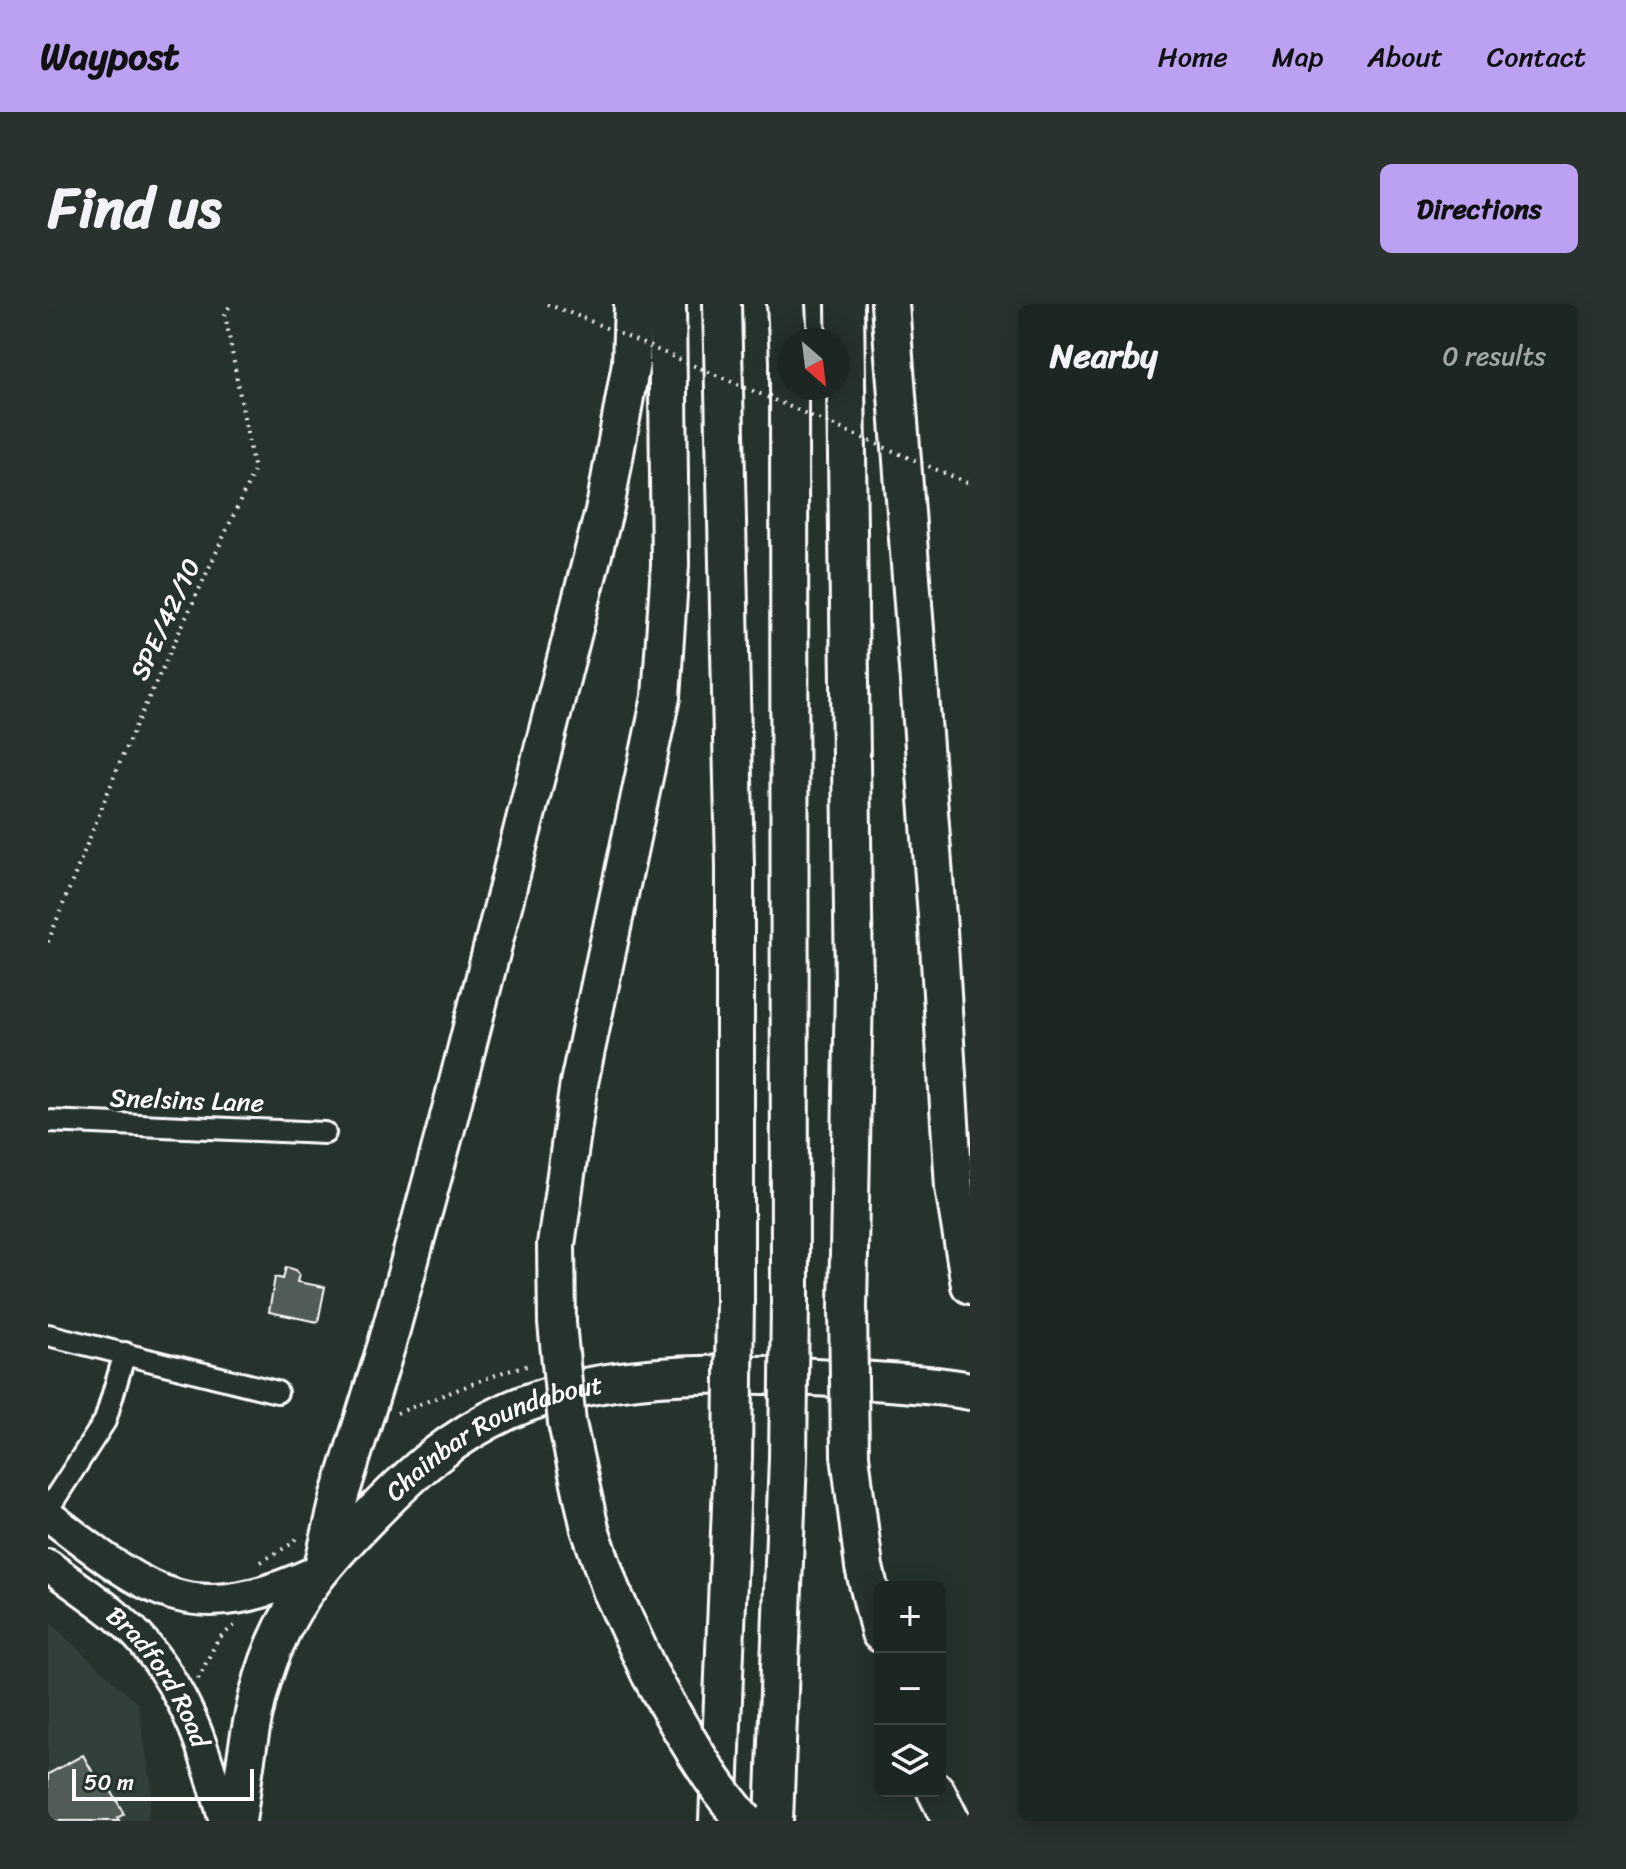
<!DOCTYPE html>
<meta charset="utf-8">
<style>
body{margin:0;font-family:Sriracha,sans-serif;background:#29322f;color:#f1f3f6}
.controls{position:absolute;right:24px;bottom:24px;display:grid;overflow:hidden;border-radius:12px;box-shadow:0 4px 20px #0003}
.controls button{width:72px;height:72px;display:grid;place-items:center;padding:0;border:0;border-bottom:2px solid #3a4340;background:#1c2622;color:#f1f3f6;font:40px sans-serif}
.compass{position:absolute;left:730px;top:24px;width:72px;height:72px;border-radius:50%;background:#1c2622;box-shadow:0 4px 20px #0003;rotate:152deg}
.scale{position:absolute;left:24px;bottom:20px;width:182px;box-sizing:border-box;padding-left:8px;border:4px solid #fff;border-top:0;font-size:22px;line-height:28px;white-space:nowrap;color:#fff;-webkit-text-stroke:6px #26332d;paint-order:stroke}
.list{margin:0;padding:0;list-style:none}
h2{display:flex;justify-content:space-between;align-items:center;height:104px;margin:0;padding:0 32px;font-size:34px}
h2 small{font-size:26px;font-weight:400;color:#a0a5a5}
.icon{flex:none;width:44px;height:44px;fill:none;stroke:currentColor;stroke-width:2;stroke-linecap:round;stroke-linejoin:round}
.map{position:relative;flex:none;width:922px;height:1517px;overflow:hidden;border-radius:12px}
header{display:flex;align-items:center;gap:48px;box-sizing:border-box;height:112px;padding:0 40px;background:#bca0f2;color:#111}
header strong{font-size:38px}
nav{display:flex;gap:44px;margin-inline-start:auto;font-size:28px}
.intro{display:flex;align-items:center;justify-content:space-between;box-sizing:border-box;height:192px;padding:0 48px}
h1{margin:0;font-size:56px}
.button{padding:20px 36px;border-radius:12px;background:#bca0f2;color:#111;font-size:28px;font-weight:700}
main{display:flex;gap:48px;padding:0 48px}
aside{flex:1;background:#1c2622;border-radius:12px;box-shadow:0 4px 20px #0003}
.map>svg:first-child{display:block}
.built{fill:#333f3a}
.building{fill:#515c57;stroke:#fff;stroke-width:2}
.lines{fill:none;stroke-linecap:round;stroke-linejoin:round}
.street-casing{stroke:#fff;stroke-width:26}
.primary-casing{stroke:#fff;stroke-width:36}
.highway-casing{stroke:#fff;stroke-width:42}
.path{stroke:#fff;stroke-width:4;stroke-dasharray:2 6;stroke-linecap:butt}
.street{stroke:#26332d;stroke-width:20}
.primary{stroke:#26332d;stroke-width:30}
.highway{stroke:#26332d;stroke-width:36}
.highway-bridge-casing{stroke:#fff;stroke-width:42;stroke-linecap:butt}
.path-bridge{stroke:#fff;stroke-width:4;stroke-dasharray:2 6;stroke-linecap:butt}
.highway-bridge{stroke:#26332d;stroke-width:36}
.labels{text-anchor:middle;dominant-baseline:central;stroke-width:8;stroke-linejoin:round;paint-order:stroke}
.street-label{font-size:26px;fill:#fff;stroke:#26332d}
</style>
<header>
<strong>Waypost</strong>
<nav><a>Home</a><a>Map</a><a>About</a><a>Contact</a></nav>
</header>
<div class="intro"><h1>Find us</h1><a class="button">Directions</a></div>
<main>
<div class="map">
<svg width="922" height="1517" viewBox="0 0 922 1517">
<rect width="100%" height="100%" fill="#26332d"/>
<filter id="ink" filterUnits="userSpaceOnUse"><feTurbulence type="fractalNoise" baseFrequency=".0125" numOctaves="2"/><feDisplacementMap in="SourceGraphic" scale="16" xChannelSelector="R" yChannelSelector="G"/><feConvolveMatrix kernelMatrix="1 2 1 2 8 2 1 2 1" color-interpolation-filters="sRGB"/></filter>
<g filter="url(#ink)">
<path class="built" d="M0 1317 90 1400 104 1484 99 1517H0Z"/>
<path class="building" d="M238 963 248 966 251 970 249 978 277 983 270 1018 221 1008 227 973 235 975Z
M35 1451 53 1483 59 1479 76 1510 69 1514 71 1517H0V1470Z"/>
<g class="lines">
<g class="street-casing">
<path id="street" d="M0 817 277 829
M0 1031 229 1088
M0 1205 57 1117 77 1049"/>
</g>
<g class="primary-casing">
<g id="primary">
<path d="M0 1211C102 1290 143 1326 271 1266"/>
<path id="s1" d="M0 1261C32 1286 70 1308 96 1339 142 1395 157 1448 177 1517"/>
</g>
</g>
<g class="highway-casing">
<g id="highway">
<path d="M674 0 687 562V996"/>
<path d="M738 0 741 56 742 998"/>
<path d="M797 0 806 682 800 1003"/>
<path d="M842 0 890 625 906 883 922 981"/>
<path d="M508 941 531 779 613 393 622 261 619 0"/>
<path d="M802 1151 816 1263 832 1329"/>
<path d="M542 1225 563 1286 602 1370"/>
<path d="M276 1258 292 1191 339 1040 400 817 558 199 583 59 585 0"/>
<path d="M888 1487 903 1517"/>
<path id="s2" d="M189 1517C198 1457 203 1397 227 1341 248 1291 282 1253 319 1215 365 1168 401 1134 462 1106 561 1062 708 1068 814 1076 850 1079 887 1080 922 1087"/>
<path d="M670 1517 685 1153"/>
<path d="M726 1517 740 1154"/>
</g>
</g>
<path class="path" d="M499 0 535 14
M0 638 78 443 206 167 177 10 183 0
M349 1109 463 1065 484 1061
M213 1258 243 1240 251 1231
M150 1375 170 1335 187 1321"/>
<use href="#street" class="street"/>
<use href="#primary" class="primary"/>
<use href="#highway" class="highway"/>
<g class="highway-bridge-casing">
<path id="highway-bridge" d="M508 941 509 1019 519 1119 542 1225
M800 1003 802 1151
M685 1153 687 996
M740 1154 742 998
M602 1370C631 1421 658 1473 697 1517"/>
</g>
<path class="path-bridge" d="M535 14 922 180"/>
<use href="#highway-bridge" class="highway-bridge"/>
</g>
</g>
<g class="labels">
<g class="street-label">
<text transform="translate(117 315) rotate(-65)">SPE/42/10</text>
<text transform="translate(139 796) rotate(2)">Snelsins Lane</text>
<text stroke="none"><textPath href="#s2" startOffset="492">Chainbar Roundabout</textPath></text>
<text stroke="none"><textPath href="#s1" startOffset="160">Bradford Road</textPath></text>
</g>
</g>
</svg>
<div class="controls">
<button>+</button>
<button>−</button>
<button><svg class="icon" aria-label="layers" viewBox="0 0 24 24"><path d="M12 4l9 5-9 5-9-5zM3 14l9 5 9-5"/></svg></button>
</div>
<svg class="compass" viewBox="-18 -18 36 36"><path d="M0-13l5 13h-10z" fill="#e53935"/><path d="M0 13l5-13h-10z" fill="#a0a5a5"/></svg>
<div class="scale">50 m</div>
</div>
<aside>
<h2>Nearby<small>0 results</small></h2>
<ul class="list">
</ul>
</aside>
</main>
